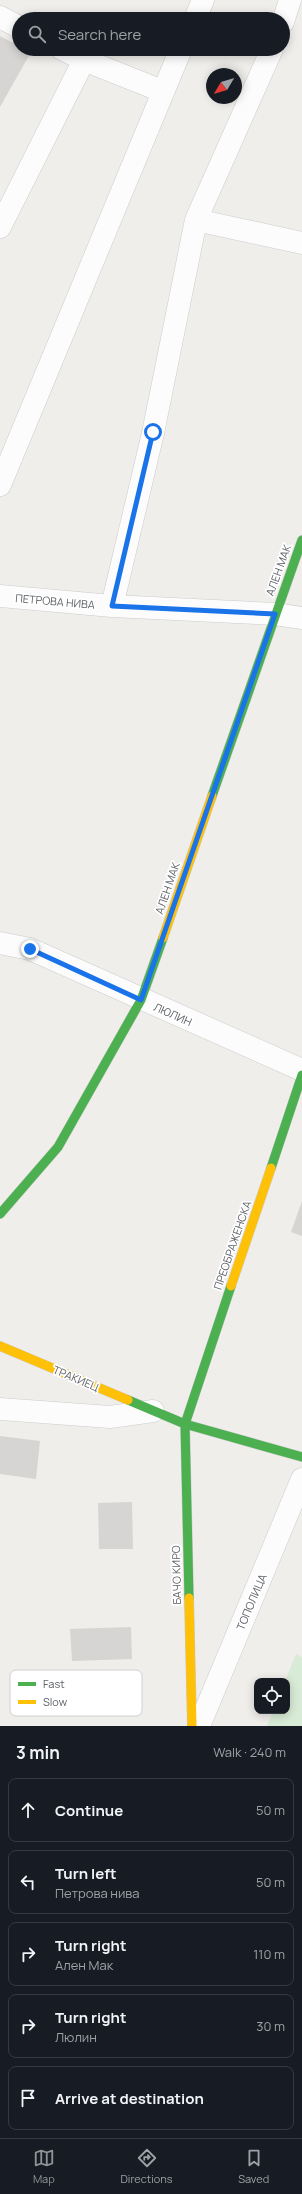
<!DOCTYPE html>
<meta charset="utf-8">
<style>
body{margin:0;font-family:Manrope,sans-serif;background:#242831;color:#f1f3f6}
.controls{position:absolute;right:12px;bottom:12px;display:grid;overflow:hidden;border-radius:8px;box-shadow:0 2px 10px #0003}
.controls button{width:36px;height:36px;display:grid;place-items:center;padding:0;border:0;border-bottom:1px solid #363941;background:#171b24;color:#f1f3f6;font:20px sans-serif}
.compass{position:absolute;left:206px;top:68px;width:36px;height:36px;border-radius:50%;background:#171b24;box-shadow:0 2px 10px #0003;rotate:232deg}
.stop{position:absolute;width:12px;height:12px;margin:-9px;border:3px solid #1a73e8;border-radius:50%;background:#fff}
.stop.end{background:#1a73e8;border-color:#fff;box-shadow:0 1px 4px #0008}
.list{margin:0;padding:0;list-style:none}
h2{display:flex;justify-content:space-between;align-items:center;height:52px;margin:0;padding:0 16px;font-size:17px}
h2 small{font-size:13px;font-weight:400;color:#9ea1a6}
.list li{display:grid;grid-template-columns:26px 1fr auto;gap:12px;align-items:center;box-sizing:border-box;height:64px;margin:0 8px 8px;padding:0 8px;border:1px solid #363941;border-radius:8px}
.list b{display:block;font-size:15px;white-space:nowrap}
.list p{margin:0;font-size:13px;white-space:nowrap;color:#9ea1a6}
.list em{font-size:13px;font-style:normal;color:#9ea1a6}
.icon{flex:none;width:22px;height:22px;fill:none;stroke:currentColor;stroke-width:2;stroke-linecap:round;stroke-linejoin:round}
.map{position:relative;flex:none;width:302px;height:1726px;overflow:hidden}
.search{position:absolute;background:#171b24;box-shadow:0 2px 10px #0003;left:12px;right:12px;top:12px;height:44px;display:flex;align-items:center;gap:10px;box-sizing:border-box;padding:0 14px;border-radius:22px;color:#9ea1a6;font-size:15px}
.sheet{height:412px;background:#171b24}
nav{display:flex;justify-content:space-around;align-items:center;box-sizing:border-box;height:56px;border-top:1px solid #363941;background:#171b24;font-size:11px;color:#9ea1a6}
nav a{display:grid;justify-items:center;gap:2px}
nav .on{color:#919496}
.map>svg:first-child{display:block}
.green{fill:#d8ebd6}
.building{fill:#d6d5d3}
.lines{fill:none;stroke-linecap:round;stroke-linejoin:round}
.street-casing{stroke:#cbcccc;stroke-width:23}
.fast-casing{stroke:#cacacb;stroke-width:10}
.slow-casing{stroke:#cacacb;stroke-width:10}
.street{stroke:#fdfcfc;stroke-width:22}
.fast{stroke:#4caf50;stroke-width:9}
.slow{stroke:#ffc107;stroke-width:9}
.route{stroke:#1a73e8;stroke-width:5}
.labels{text-anchor:middle;dominant-baseline:central;stroke-width:3.5;stroke-linejoin:round;paint-order:stroke}
.street-label{font-size:11px;fill:#5f6368;stroke:#fff}
.key{fill:#fff;stroke:#cfd0d2;stroke-width:1}
.key-label{font-size:11px;fill:#5f6368}
</style>
<div class="map">
<svg width="302" height="1726" viewBox="0 0 302 1726">
<rect width="100%" height="100%" fill="#efeeea"/>
<path class="green" d="M296 1654 302 1657V1726H267L273 1711H287V1681H285Z"/>
<path class="building" d="M0 36 19 46V49L31 52 0 107Z
M302 1201V1236L291 1232Z
M0 1436 40 1441 36 1479 0 1474Z
M132 1502 133 1549H99L98 1503Z
M131 1627 132 1659 72 1661 70 1629Z"/>
<g class="lines">
<g class="street-casing">
<path id="street" d="M0 17 19 27
M195 19 203 0
M283 22 290 0
M62 49 84 60 162 91
M196 220 302 243
M0 227 84 60
M0 485 181 49
M0 596 112 606 275 614 302 618
M112 606 153 433 196 220 272 49
M0 943 30 949 302 1070
M0 1409 110 1417 153 1411
M199 1726 302 1479"/>
</g>
<g class="fast-casing">
<path id="fast" d="M212 796 302 540
M271 1168 302 1075
M0 1214 58 1147 141 1000 163 938
M128 1400 185 1424 302 1457
M189 1598 185 1424 231 1286"/>
</g>
<g class="slow-casing">
<path id="slow" d="M163 938 212 796
M231 1286 271 1168
M0 1346 128 1400
M189 1598 192 1726"/>
</g>
<use href="#street" class="street"/>
<use href="#fast" class="fast"/>
<use href="#slow" class="slow"/>
</g>
<g class="lines">
<path class="route" d="M30 949 141 1000 275 614 112 606 153 432"/>
</g>
<g class="labels">
<g class="street-label">
<text transform="translate(278 570) rotate(-70)">АЛЕН МАК</text>
<text transform="translate(55 601) rotate(5)">ПЕТРОВА НИВА</text>
<text transform="translate(167 888) rotate(-71)">АЛЕН МАК</text>
<text transform="translate(173 1014) rotate(24)">ЛЮЛИН</text>
<text transform="translate(232 1245) rotate(-71)">ПРЕОБРАЖЕНСКА</text>
<text transform="translate(76 1378) rotate(23)">ТРАКИЕЦ</text>
<text transform="translate(176 1575) rotate(-91)">БАЧО КИРО</text>
<text transform="translate(251 1602) rotate(-67)">ТОПОЛИЦА</text>
</g>
</g>
<rect x="10" y="1670" width="132" height="46" rx="6" class="key"/>
<rect x="18" y="1682" width="18" height="4" fill="#4caf50"/>
<rect x="18" y="1700" width="18" height="4" fill="#ffc107"/>
<g class="key-label">
<text x="43" y="1688">Fast</text>
<text x="43" y="1706">Slow</text>
</g>
</svg>
<div class="controls">
<button><svg class="icon" aria-label="locate" viewBox="0 0 24 24"><circle cx="12" cy="12" r="6"/><path d="M12 2v4M12 18v4M2 12h4M18 12h4"/></svg></button>
</div>
<svg class="compass" viewBox="-18 -18 36 36"><path d="M0-13l5 13h-10z" fill="#e53935"/><path d="M0 13l5-13h-10z" fill="#9ea1a6"/></svg>
<div class="stop" style="left:153px;top:432px"></div>
<div class="stop end" style="left:30px;top:949px"></div>
<div class="search"><svg class="icon" aria-label="search" viewBox="0 0 24 24"><circle cx="10" cy="10" r="6"/><path d="M15 15l6 6"/></svg>Search here</div>
</div>
<section class="sheet">
<h2>3 min<small>Walk · 240 m</small></h2>
<ul class="list">
<li><svg class="icon" aria-label="ahead" viewBox="0 0 24 24"><path d="M12 20V5M6 11l6-6 6 6"/></svg><div><b>Continue</b></div><em>50 m</em></li>
<li><svg class="icon" aria-label="left" viewBox="0 0 24 24"><path d="M17 20v-9H6M10 6l-5 5 5 5"/></svg><div><b>Turn left</b><p>Петрова нива</p></div><em>50 m</em></li>
<li><svg class="icon" aria-label="right" viewBox="0 0 24 24"><path d="M7 20v-9h11M14 6l5 5-5 5"/></svg><div><b>Turn right</b><p>Ален Мак</p></div><em>110 m</em></li>
<li><svg class="icon" aria-label="right" viewBox="0 0 24 24"><path d="M7 20v-9h11M14 6l5 5-5 5"/></svg><div><b>Turn right</b><p>Люлин</p></div><em>30 m</em></li>
<li><svg class="icon" aria-label="arrive" viewBox="0 0 24 24"><path d="M6 21V4h12l-3 4 3 4H6"/></svg><div><b>Arrive at destination</b></div></li>
</ul>
</section>
<nav>
<a class="on"><svg class="icon" aria-label="map" viewBox="0 0 24 24"><path d="M3 6l6-2 6 2 6-2v14l-6 2-6-2-6 2zM9 4v14M15 6v14"/></svg>Map</a>
<a><svg class="icon" aria-label="directions" viewBox="0 0 24 24"><path d="M12 3l9 9-9 9-9-9zM9 14v-3h6M13 9l2 2-2 2"/></svg>Directions</a>
<a><svg class="icon" aria-label="saved" viewBox="0 0 24 24"><path d="M7 4h10v16l-5-4-5 4z"/></svg>Saved</a>
</nav>
